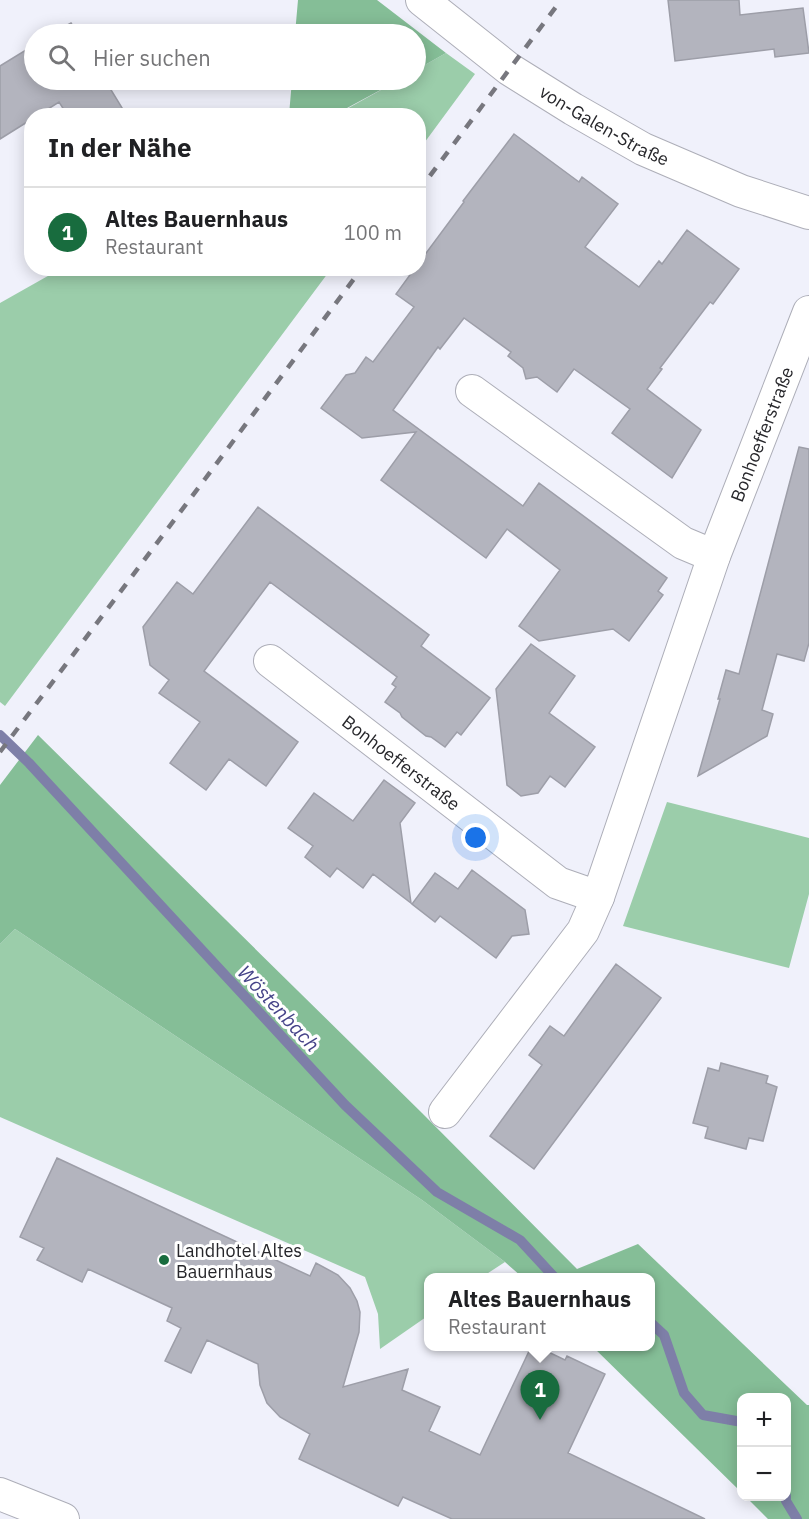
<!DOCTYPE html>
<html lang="de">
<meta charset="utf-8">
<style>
body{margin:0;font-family:"IBM Plex Sans",sans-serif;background:#f6f6f6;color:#202124}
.controls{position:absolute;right:18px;bottom:18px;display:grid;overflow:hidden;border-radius:12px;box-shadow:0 3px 15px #0003}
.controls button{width:54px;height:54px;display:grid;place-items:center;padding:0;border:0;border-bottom:2px solid #e0e0e0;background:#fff;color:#202124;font:30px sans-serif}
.you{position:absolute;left:476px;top:838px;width:21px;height:21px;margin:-15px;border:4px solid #fff;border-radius:50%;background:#1a73e8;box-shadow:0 0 0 9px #1a73e833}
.badge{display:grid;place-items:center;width:39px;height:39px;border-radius:50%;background:#186c3e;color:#fff;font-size:20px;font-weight:700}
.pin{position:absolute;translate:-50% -50px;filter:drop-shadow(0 2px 3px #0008)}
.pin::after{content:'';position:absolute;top:32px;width:21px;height:18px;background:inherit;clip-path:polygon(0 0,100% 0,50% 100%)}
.popup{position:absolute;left:424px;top:1273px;width:231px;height:78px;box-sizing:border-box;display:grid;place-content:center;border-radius:12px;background:#fff;filter:drop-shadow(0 2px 4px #0005);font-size:20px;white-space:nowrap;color:#757577}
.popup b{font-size:22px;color:#202124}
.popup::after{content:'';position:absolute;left:50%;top:100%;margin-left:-12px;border:12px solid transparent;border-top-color:#fff}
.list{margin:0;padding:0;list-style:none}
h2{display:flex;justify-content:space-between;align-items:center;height:78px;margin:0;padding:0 24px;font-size:26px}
h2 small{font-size:20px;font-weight:400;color:#757577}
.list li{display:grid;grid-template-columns:39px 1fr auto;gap:18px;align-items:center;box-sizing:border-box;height:90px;padding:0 24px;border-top:2px solid #e0e0e0}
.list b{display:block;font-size:22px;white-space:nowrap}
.list p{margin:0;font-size:20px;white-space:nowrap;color:#757577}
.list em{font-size:20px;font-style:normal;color:#757577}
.icon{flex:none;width:33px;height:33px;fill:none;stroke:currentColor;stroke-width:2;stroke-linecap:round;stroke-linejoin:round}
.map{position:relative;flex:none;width:809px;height:1519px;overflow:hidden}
.search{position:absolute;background:#fff;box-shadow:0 3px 15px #0003;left:24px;top:24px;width:402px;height:66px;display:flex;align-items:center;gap:15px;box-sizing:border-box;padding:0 21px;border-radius:33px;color:#757577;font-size:22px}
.panel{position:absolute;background:#fff;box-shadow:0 3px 15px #0003;left:24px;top:108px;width:402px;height:168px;border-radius:24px}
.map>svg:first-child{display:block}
.green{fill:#9bcdaa}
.forest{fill:#85be97}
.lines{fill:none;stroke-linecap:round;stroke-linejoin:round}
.stream{stroke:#7e7fa8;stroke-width:10}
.building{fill:#b3b4be;stroke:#9d9ea8;stroke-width:1.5}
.minor-casing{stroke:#adaeb8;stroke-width:34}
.minor{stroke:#fff;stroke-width:32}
.rail{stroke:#77777e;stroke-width:4.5;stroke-dasharray:10 10;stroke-linecap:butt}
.poi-dot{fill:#186c3e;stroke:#fff;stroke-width:2}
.labels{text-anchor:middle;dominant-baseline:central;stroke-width:6;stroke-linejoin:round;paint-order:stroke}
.street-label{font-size:18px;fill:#27272b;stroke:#fff}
.poi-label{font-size:18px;fill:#27272b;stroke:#fff;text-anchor:start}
.water-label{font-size:20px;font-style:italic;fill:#464489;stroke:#fff}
</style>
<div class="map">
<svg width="809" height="1519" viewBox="0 0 809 1519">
<rect width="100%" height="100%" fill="#f0f1fb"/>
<path class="green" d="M446 53 475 74 419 150 418 116H334L399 80H416V70Z
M62 268 331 269 5 706 0 702V303Z
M667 802 809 838V894L789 968 623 926Z
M15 929 422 1200 505 1262 482 1277 429 1278V1315L380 1349 378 1314 365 1277 0 1117V944Z"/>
<path class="forest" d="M298 0H377L446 53 416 70V34H295Z
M292 80H399L334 115H289Z
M38 735 422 1113 577 1269 638 1244 807 1405H809V1519H768L746 1497 786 1496V1398H742L741 1492 593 1347 651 1346V1278L522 1277 505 1262 422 1200 15 929 0 944V785Z"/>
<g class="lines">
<path class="stream" d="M0 735 29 763 345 1105 437 1192 520 1240 555 1278
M651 1323 664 1335 684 1393 703 1415 742 1422
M786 1496V1501L797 1519"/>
</g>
<path class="building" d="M668 0H739L740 15 803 8 809 53 775 57 774 49 675 61Z
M71 23 78 34H51Z
M34 45V80H105L127 116H68L59 102 37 116H32V119L0 139V66Z
M514 134 579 182 582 177 618 204 585 247 639 287 659 261 662 264 687 230 739 269 713 304 710 302 660 368 662 369 647 389 701 430 672 478 612 433 630 409 574 369 557 392 537 377 526 379 523 368 508 356 511 352 464 318 440 349 438 347 393 410 523 506 539 483 667 578 658 591 663 595 629 641 613 629 539 641 519 626 560 570 507 529 486 558 381 480 416 432 362 438 321 408 346 375 355 373 366 357 373 362 414 307 396 294 415 268H418V264L464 202 463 201Z
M799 447 809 449V643L804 661 777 654 762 710 773 714 767 736 698 776 720 699H718L726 670 739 674Z
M258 507 429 635 421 646 490 698 461 735 457 732 445 747 431 737 426 736 402 717 400 713 385 702 396 687 392 684 397 677 270 582 204 671 298 742 266 786 229 759 206 790 170 763 200 722 159 693 169 680 150 665 143 627 177 582 193 594Z
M531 644 575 676 549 713 595 747 565 787 550 776 538 793 521 796 507 785 496 689Z
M384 780 415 803 400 823 411 903 373 874 363 888 337 868 330 877 305 857 313 846 288 828 314 793 353 821Z
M472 870 525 910 529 934 512 936 496 958 440 916 435 922 412 904 435 873 458 889Z
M616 964 661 998 534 1169 490 1136 542 1065 529 1055 550 1026 564 1036Z
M721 1063 768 1076 766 1083 777 1087 763 1141 749 1138 746 1149 705 1138 708 1127 693 1123 708 1068 719 1071Z
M57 1158 310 1276 316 1263 338 1275 350 1288 357 1301 360 1312 359 1332 343 1387 408 1369 402 1390 440 1407 429 1431 480 1455 531 1347H538L565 1360 567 1356 605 1374 568 1453 705 1519H452L403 1497 398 1506 299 1459 310 1434 280 1417 267 1403 260 1385 258 1364 207 1340 191 1373 165 1361 181 1328 167 1321 172 1308 88 1269 82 1282 37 1260 44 1248 20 1237Z"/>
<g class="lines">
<g class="minor-casing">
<g id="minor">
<path id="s1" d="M422 0 509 69 573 109 643 149 741 191 809 213"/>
<path d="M472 391 683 543 714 556"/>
<path id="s2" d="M270 661 558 883 598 897 714 556 809 312"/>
<path d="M445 1112 583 931 598 897"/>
<path d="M0 1494 63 1519"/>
</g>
</g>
<use href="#minor" class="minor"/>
<path class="rail" d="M418 192 561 0
M0 752 205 479 362 268"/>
</g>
<circle class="poi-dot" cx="164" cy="1260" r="6"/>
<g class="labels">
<g class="street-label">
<text stroke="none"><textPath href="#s1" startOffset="222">von-Galen-Straße</textPath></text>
<text stroke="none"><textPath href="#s2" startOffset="897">Bonhoefferstraße</textPath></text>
<text stroke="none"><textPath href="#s2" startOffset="166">Bonhoefferstraße</textPath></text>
</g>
<g class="poi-label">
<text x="176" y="1250">Landhotel Altes<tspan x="176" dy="21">Bauernhaus</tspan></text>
</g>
<g class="water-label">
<text transform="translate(279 1008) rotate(47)">Wöstenbach</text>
</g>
</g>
</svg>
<div class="controls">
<button>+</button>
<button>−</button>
</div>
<div class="you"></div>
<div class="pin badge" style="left:540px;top:1420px">1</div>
<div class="popup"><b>Altes Bauernhaus</b>Restaurant</div>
<div class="search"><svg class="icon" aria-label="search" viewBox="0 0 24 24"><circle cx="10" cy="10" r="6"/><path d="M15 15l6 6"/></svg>Hier suchen</div>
<section class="panel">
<h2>In der Nähe<small></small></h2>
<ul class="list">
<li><span class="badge">1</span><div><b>Altes Bauernhaus</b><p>Restaurant</p></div><em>100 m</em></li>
</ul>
</section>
</div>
